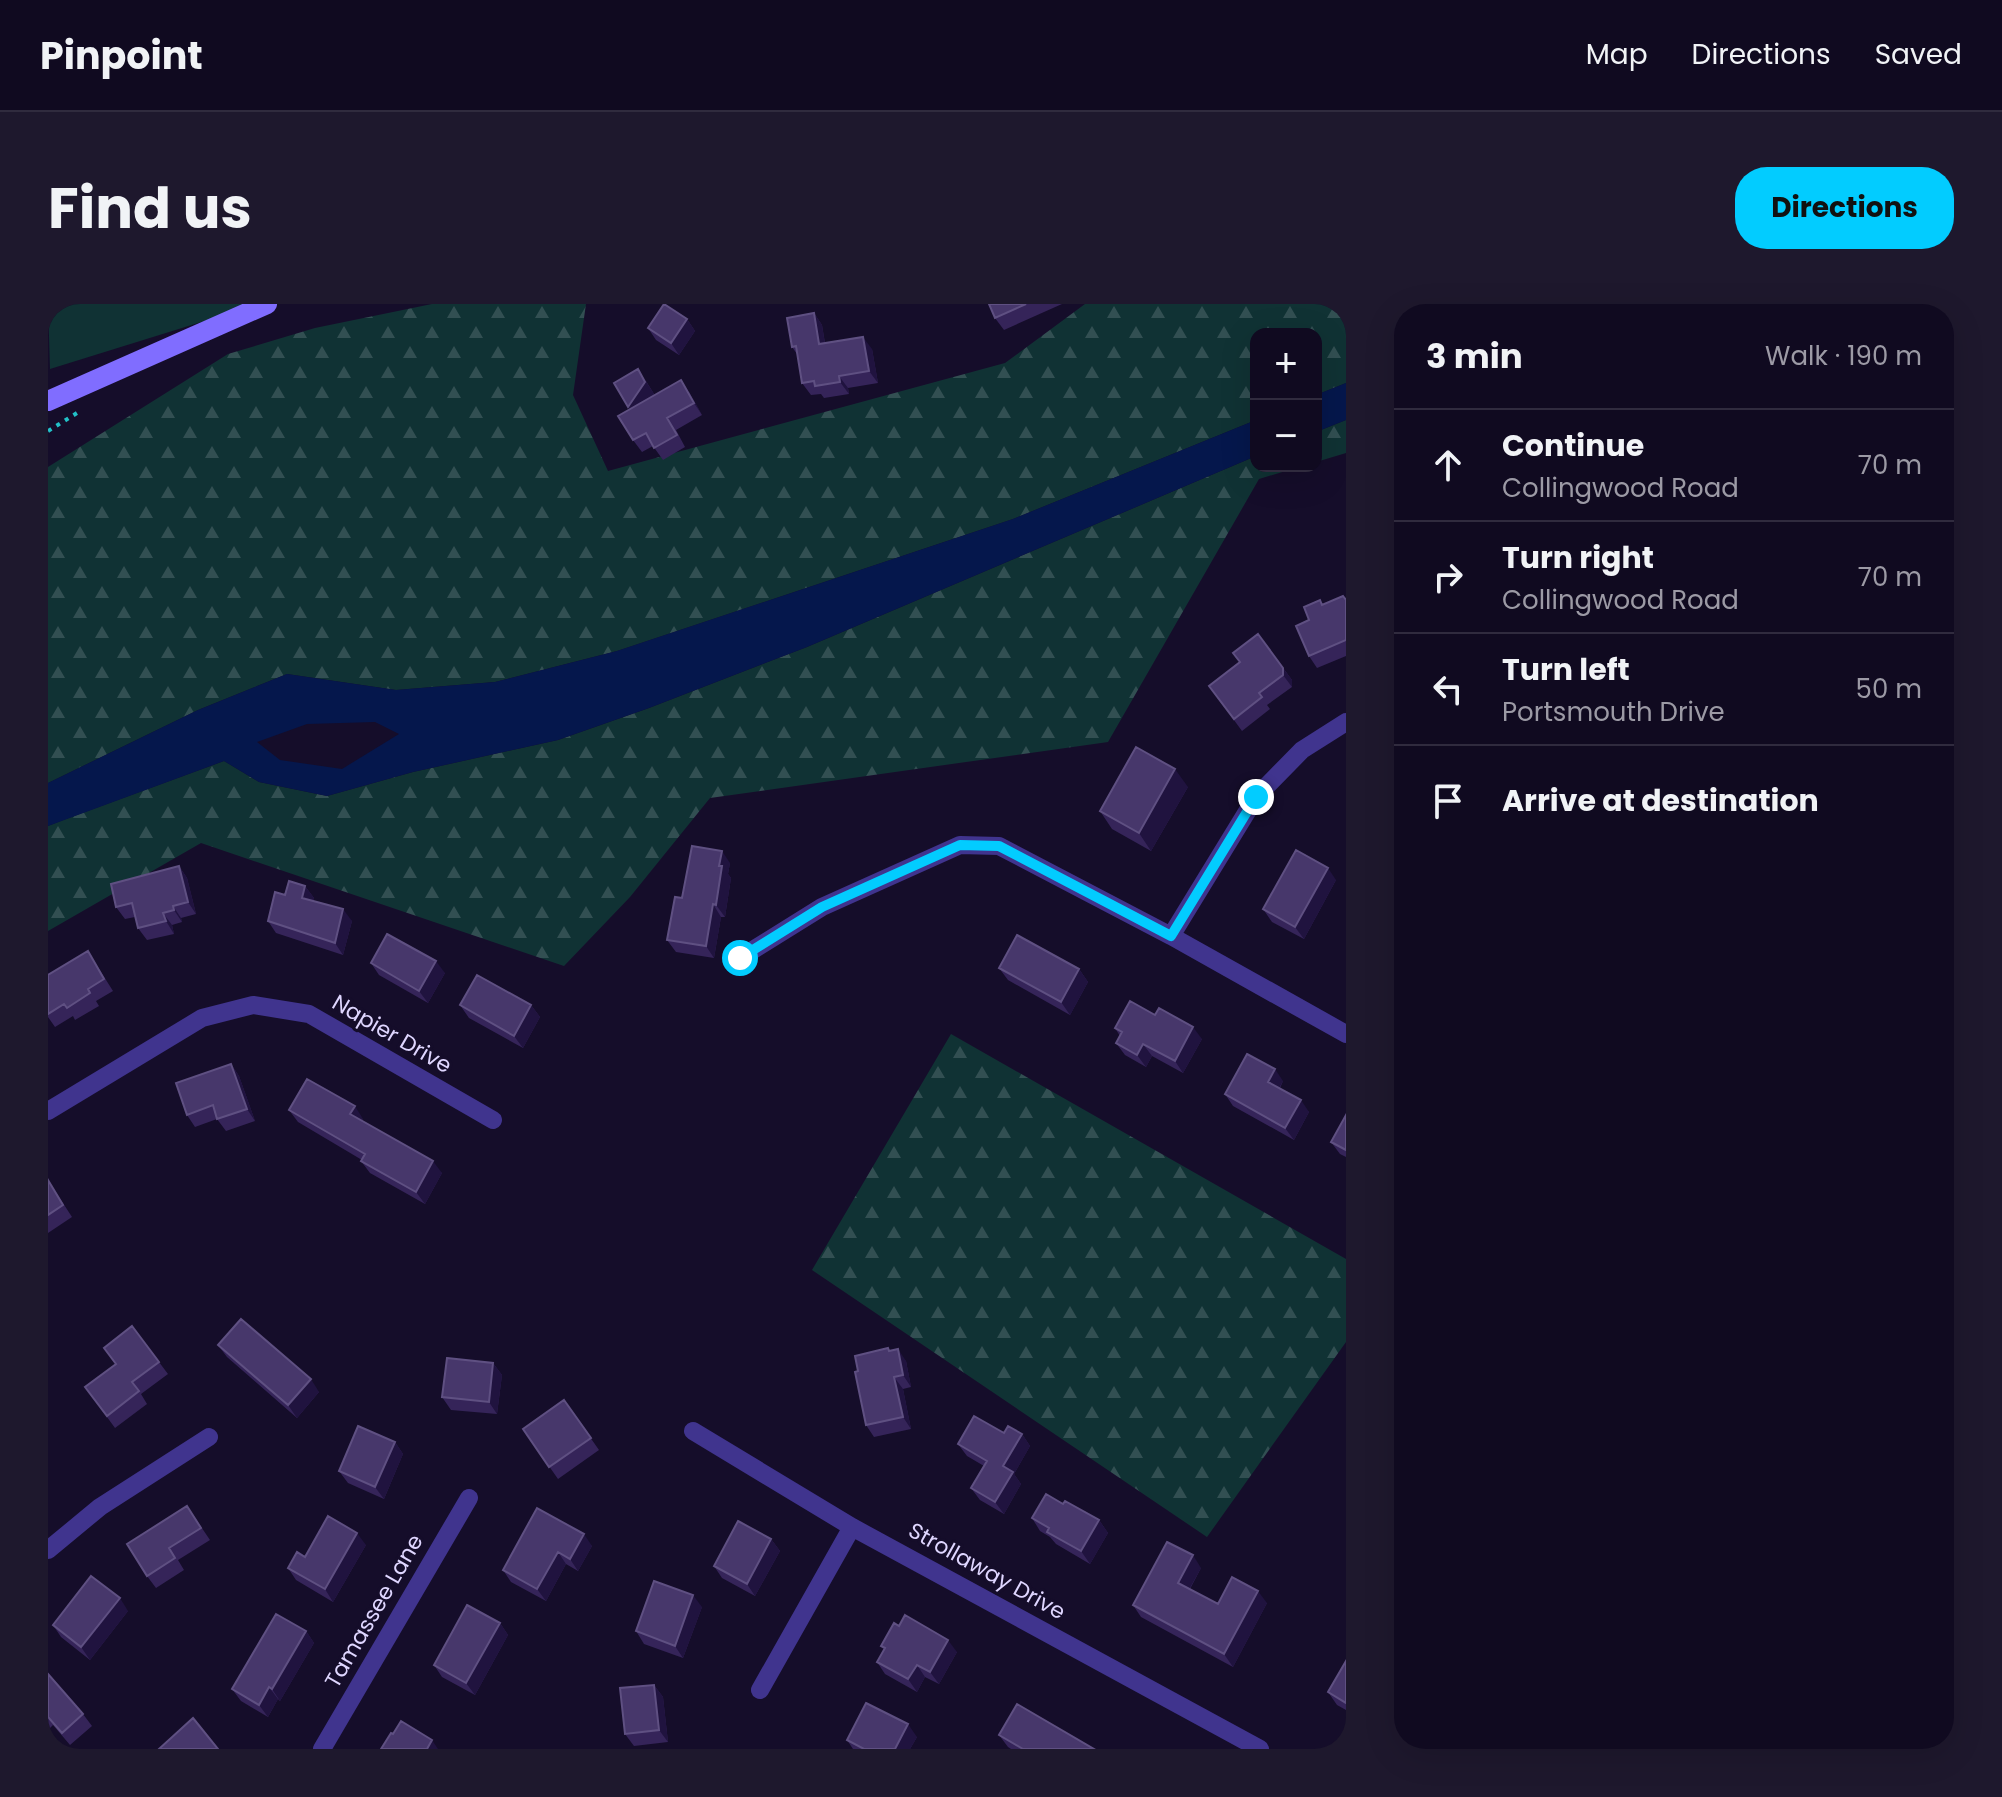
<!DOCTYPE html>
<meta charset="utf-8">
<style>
body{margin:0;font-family:Poppins,sans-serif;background:#1e182d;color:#f1f3f6}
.controls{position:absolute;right:24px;top:24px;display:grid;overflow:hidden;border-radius:16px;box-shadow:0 8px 32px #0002}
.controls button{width:72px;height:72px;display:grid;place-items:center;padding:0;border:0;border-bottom:2px solid #302b3e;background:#100a20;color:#f1f3f6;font:40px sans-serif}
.stop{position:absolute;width:24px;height:24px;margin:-18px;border:6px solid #02ccff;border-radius:50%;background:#fff}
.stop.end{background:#02ccff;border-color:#fff;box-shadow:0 2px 8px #0008}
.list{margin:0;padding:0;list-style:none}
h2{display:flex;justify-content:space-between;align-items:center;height:104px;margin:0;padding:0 32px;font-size:34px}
h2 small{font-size:26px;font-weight:400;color:#9c9aa5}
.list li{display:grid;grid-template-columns:52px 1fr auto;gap:24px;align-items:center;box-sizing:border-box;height:112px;padding:0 32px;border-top:2px solid #302b3e}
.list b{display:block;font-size:30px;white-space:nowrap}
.list p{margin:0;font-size:26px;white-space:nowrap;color:#9c9aa5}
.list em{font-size:26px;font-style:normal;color:#9c9aa5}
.icon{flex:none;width:44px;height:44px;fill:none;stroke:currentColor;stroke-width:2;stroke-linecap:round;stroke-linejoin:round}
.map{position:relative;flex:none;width:1298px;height:1445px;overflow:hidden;border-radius:32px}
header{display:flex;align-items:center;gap:48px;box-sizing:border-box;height:112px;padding:0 40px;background:#100a20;border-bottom:2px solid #302b3e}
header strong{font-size:38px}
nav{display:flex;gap:44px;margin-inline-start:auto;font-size:28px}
.intro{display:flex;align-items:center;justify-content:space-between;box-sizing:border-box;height:192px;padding:0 48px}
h1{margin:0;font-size:56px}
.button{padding:20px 36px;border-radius:32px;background:#02ccff;color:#111;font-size:28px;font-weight:700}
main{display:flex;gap:48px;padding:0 48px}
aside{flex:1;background:#100a20;border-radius:32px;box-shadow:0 8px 32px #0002}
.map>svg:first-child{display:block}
.green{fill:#103234}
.forest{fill:url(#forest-firs)}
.water{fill:#05174c;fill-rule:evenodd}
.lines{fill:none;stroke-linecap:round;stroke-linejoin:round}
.path{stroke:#22c0c7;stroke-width:4;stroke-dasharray:4 6;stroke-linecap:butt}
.street{stroke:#40348e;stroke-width:18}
.secondary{stroke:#806dff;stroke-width:20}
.wall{fill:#352459}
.shaded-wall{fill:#20133f}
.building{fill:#47376b;stroke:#5f5082;stroke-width:2}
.route{stroke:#02ccff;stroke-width:10}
.labels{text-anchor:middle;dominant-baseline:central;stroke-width:6;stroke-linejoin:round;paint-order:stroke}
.street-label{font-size:22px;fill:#dfd6ff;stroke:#150d2a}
</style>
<header>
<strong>Pinpoint</strong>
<nav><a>Map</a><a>Directions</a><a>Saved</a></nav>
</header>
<div class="intro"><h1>Find us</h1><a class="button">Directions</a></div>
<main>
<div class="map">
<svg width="1298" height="1445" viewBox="0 0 1298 1445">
<defs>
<pattern id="forest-firs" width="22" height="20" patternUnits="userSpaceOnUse" patternTransform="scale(2)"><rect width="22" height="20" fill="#103234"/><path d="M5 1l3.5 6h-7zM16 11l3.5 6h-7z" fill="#324f52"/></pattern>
</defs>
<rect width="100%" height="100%" fill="#150d2a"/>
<path class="green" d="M0 0H211L2 65Z"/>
<path class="forest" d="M384 0H538L525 91 560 167 957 59 1037 0H1298V79L1268 91V30H1208V116L965 215 569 347 447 378 348 386 239 370 150 406 0 479V163L180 50 267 24Z
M1298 116V149L1268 158V128Z
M1208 152V162H1254L1211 175 1060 438 662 494 582 593 516 662 153 539 0 627V522L18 515 176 457 211 478 279 492 365 468 510 436 601 404 759 343Z
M903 730 1298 955V1038L1159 1233 764 966Z"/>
<path class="water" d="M1298 79V116L1268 128V91Z
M1208 116V152L759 343 601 404 510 436 365 468 279 492 211 478 176 457 0 522V479L150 406 239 370 348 386 447 378 569 347 965 215ZM327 418 351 430 294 465 232 456 209 438 259 420Z"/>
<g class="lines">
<path class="path" d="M0 127 29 109"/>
<path class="street" d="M1123 632 1208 493 1254 446 1298 418
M692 654 774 603 912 541 951 542 1123 632 1298 730
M0 807 154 714 205 701 261 710 445 816
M645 1127 804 1223 1212 1445
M0 1246 52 1203 161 1133
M712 1386 804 1223
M274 1445 421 1194"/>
<path class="secondary" d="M0 97 219 0"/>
</g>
<path class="wall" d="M941 0H1014L956 26 947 14Z
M766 9 774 21 777 39 824 45 830 79 800 84 801 90 776 94 773 90 763 91 754 79 749 50 744 43Z
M639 15 647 27 631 51 608 36 600 24Z
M598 77 606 90 604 92 641 88 654 111 628 126 637 143 615 156 605 142 594 148 585 136 581 105Z
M1295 292 1298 296V352L1269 364 1261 352V316L1275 301Z
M1210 330 1244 376V383L1219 401 1222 405 1194 427 1161 382 1191 358Z
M1140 483 1103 547 1064 525 1052 507Z
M682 559 680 570 683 574 677 613H673L666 654 628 648 619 636 634 594Z
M131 562 139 574 148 610 133 614 134 618 124 621 126 630 99 636 90 624 87 613 77 615 68 603Z
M1288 576 1256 635 1224 618 1215 605Z
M257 582 266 594 265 597 304 617 295 651 228 629 220 617 237 591Z
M323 659 397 669 380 699 331 671Z
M48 660 65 687 48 697 51 702 27 716 25 712 7 723 0 713V671Z
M951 664 1031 665 1040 678 1022 711 960 676Z
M412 701H483L492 713 475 744 421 714Z
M1067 724 1154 735 1135 769 1104 752 1098 763 1077 751 1068 739 1072 732Z
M183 760 191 772 207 817 178 827 169 815 147 823 139 811Z
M1235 777 1232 784 1261 808 1246 836 1185 802 1177 790Z
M241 806 315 815 314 817 394 869 377 900 322 869 313 857 314 856 250 818Z
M1298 811V853L1292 850 1283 838Z
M0 876 24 913 0 929Z
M170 1041 271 1088 249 1114 179 1053Z
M840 1044 842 1047 858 1057 863 1083 855 1085 863 1125 826 1133 818 1121 810 1067Z
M111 1058 120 1070 93 1090 99 1100 67 1124 37 1083Z
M445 1059 454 1071 449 1110 403 1106 394 1093Z
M516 1096 551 1146 510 1175 475 1125Z
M956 1129 974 1130 982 1142 966 1170 973 1180 956 1210 932 1196 923 1184 936 1162 919 1152 910 1140Z
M347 1138 355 1150 336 1195 300 1179 291 1167Z
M1015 1200 1051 1216 1060 1229 1042 1260 1008 1240 1002 1233 992 1227 984 1214Z
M139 1202 162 1236 130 1256 136 1266 108 1284 99 1272Z
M489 1204 544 1242 530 1267 518 1260 498 1297 463 1278 455 1266Z
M723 1235 732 1247 707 1292 674 1274 666 1262Z
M318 1241 285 1298 248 1276 240 1264 257 1253Z
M1153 1264 1142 1285 1170 1300 1219 1299 1185 1363 1093 1313 1085 1301Z
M654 1303 635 1354 596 1340 588 1327Z
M80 1307 42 1356 13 1333 5 1321Z
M452 1319 460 1331 427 1391 394 1373 386 1361Z
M258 1327 266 1339 232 1397 230 1395 220 1413 193 1397 184 1385Z
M833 1342 909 1348 891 1380 877 1373 869 1388 837 1370 829 1358 836 1346Z
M1298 1357V1406L1289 1401 1280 1388Z
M0 1370 35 1410 44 1422 22 1441 5 1421 1 1425 0 1424Z
M606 1381 615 1393 620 1438 586 1442 577 1430Z
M951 1431 1046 1445H963L960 1443Z
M869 1433 862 1445H805L799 1436Z"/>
<path class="shaded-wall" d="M766 9 774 21 779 53 771 40Z
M639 15 647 27 631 51 623 39Z
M815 33 824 45 830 79 821 67Z
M590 65 606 90 589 116 580 103Z
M791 72 800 84 801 90 792 78Z
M633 76 641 88 654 111 646 99Z
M1235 364 1244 376V383L1235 371Z
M1127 465 1140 483 1103 547 1091 529Z
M674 547 682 559 680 570 683 574 677 613 668 601 671 562Z
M131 562 139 574 148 610 140 598Z
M1280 564 1288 576 1256 635 1247 623Z
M257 582 266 594 263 606 254 594Z
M665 600 673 613 666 654 658 642Z
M125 602 133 614 134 618 126 606Z
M295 605 304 617 295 651 287 639Z
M115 609 124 621 126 630 118 617Z
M388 657 397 669 380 699 371 687Z
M1031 665 1040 678 1022 711 1013 698Z
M483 701 492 713 475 744 466 732Z
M1145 723 1154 735 1135 769 1127 757Z
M1095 740 1104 752 1098 763 1089 751Z
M183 760 191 772 207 817 199 805Z
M1227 765 1235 777 1228 790 1220 778Z
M1253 796 1261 808 1246 836 1237 824Z
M307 802 315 815 311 823 302 810Z
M385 857 394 869 377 900 368 888Z
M850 1045 858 1057 863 1083 855 1071Z
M445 1059 454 1071 449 1110 441 1098Z
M846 1073 855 1085 863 1125 855 1113Z
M263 1075 271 1088 249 1114 240 1101Z
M974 1130 982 1142 966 1170 973 1180 956 1210 947 1198 955 1162Z
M347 1138 355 1150 336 1195 327 1183Z
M1051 1216 1060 1229 1042 1260 1033 1247Z
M309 1229 318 1241 285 1298 277 1285Z
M536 1230 544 1242 530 1267 522 1255Z
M723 1235 732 1247 707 1292 699 1280Z
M510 1248 518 1260 498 1297 489 1285Z
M1145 1251 1153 1264 1138 1291 1130 1279Z
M1210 1287 1219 1299 1185 1363 1176 1350Z
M645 1291 654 1303 635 1354 627 1342Z
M72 1294 80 1307 42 1356 33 1343Z
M452 1319 460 1331 427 1391 418 1379Z
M258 1327 266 1339 232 1397 224 1385Z
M900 1336 909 1348 891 1380 882 1368Z
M869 1361 877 1373 869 1388 860 1375Z
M606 1381 615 1393 620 1438 611 1426Z
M221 1383 230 1395 220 1413 211 1401Z
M860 1420 869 1433 862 1445H847Z
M384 1436 390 1445H379Z"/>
<path class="building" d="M616 0 639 15 623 39 600 24Z
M941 0H978L947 14Z
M766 9 771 40 815 33 821 67 791 72 792 78 767 82 766 77 754 79 748 42 744 43 739 14Z
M590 65 597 78 580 103 566 79Z
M633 76 646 99 619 114 629 131 606 144 598 129 585 136 570 112Z
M1295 292 1298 296V336L1261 352 1248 322 1261 316 1256 303 1272 296 1274 301Z
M1210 330 1235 364V371L1211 389 1214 393 1186 415 1161 382 1192 358 1185 349Z
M1088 443 1127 465 1091 529 1052 507Z
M644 542 674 547 671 562H674L668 601 665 600 658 642 619 636 627 593 634 594Z
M1248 546 1280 564 1247 623 1215 605Z
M131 562 140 598 125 602 126 606 115 609 118 617 90 624 84 599 68 603 63 580Z
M241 577 257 582 254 594 295 605 287 639 220 617 227 588 237 591Z
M339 630 388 657 371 687 323 659Z
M969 631 1031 665 1013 698 951 664Z
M40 647 56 675 40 685 42 689 19 704 16 700 0 710V671Z
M429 671 483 701 466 732 412 701Z
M1082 697 1107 711 1111 704 1145 723 1127 757 1095 740 1089 751 1068 739 1074 728 1067 724Z
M1199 750 1227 765 1220 778 1253 796 1237 824 1177 790Z
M183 760 199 805 169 815 165 801 139 811 128 779Z
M259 775 307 802 302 810 385 857 368 888 313 857 317 850 241 806Z
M1298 811V846L1283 838Z
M0 876 15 901 0 911Z
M193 1015 263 1075 240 1101 170 1041Z
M84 1022 111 1058 84 1078 91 1087 59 1112 37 1083 68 1060 56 1044Z
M840 1044 841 1047 850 1045 855 1071 846 1073 855 1113 818 1121 807 1068 810 1067 807 1052Z
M399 1054 445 1059 441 1098 394 1093Z
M516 1096 543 1134 501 1163 475 1125Z
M926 1112 956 1129 960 1122 974 1130 955 1162 965 1168 947 1198 923 1184 939 1157 910 1140Z
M310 1122 347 1138 327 1183 291 1167Z
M998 1190 1015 1200 1017 1197 1051 1216 1033 1247 999 1228 1001 1224 984 1214Z
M139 1202 153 1224 121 1244 127 1254 99 1272 79 1240Z
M489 1204 536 1230 522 1255 510 1248 489 1285 455 1266Z
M280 1212 309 1229 277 1285 240 1264 249 1248 257 1253Z
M690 1217 723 1235 699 1280 666 1262Z
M1119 1238 1145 1251 1130 1279 1170 1300 1184 1273 1210 1287 1176 1350 1085 1301Z
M43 1272 72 1294 33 1343 5 1321Z
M606 1277 645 1291 627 1342 588 1327Z
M419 1301 452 1319 418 1379 386 1361Z
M228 1310 258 1327 224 1385 221 1383 211 1401 184 1385Z
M857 1311 900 1336 882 1368 869 1361 860 1375 829 1358 837 1344 833 1342 846 1319 851 1322Z
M1298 1357V1399L1280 1388Z
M0 1370 35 1410 14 1429 0 1413Z
M606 1381 611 1426 577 1430 572 1384Z
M818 1399 860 1420 847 1445H816L799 1436Z
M969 1400 1046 1445H975L951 1431Z
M145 1414 170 1445H111Z
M353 1417 384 1436 379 1445H333L343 1429 345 1430Z"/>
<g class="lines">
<path class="route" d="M692 654 774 603 912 541 951 542 1123 632 1208 493"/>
</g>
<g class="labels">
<g class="street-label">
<text transform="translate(344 730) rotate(30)">Napier Drive</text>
<text transform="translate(939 1267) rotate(29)">Strollaway Drive</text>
<text transform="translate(326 1307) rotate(-60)">Tamassee Lane</text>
</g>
</g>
</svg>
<div class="controls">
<button>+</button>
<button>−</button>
</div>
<div class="stop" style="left:692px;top:654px"></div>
<div class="stop end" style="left:1208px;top:493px"></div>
</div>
<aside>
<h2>3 min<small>Walk · 190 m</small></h2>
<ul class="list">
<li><svg class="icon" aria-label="ahead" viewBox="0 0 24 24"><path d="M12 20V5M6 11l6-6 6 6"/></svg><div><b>Continue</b><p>Collingwood Road</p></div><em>70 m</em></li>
<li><svg class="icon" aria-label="right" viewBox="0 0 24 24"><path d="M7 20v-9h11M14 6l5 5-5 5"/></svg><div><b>Turn right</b><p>Collingwood Road</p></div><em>70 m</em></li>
<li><svg class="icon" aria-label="left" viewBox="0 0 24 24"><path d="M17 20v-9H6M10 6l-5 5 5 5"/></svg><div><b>Turn left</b><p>Portsmouth Drive</p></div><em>50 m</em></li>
<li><svg class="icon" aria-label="arrive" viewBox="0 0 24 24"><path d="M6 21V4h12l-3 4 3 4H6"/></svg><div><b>Arrive at destination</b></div></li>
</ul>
</aside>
</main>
